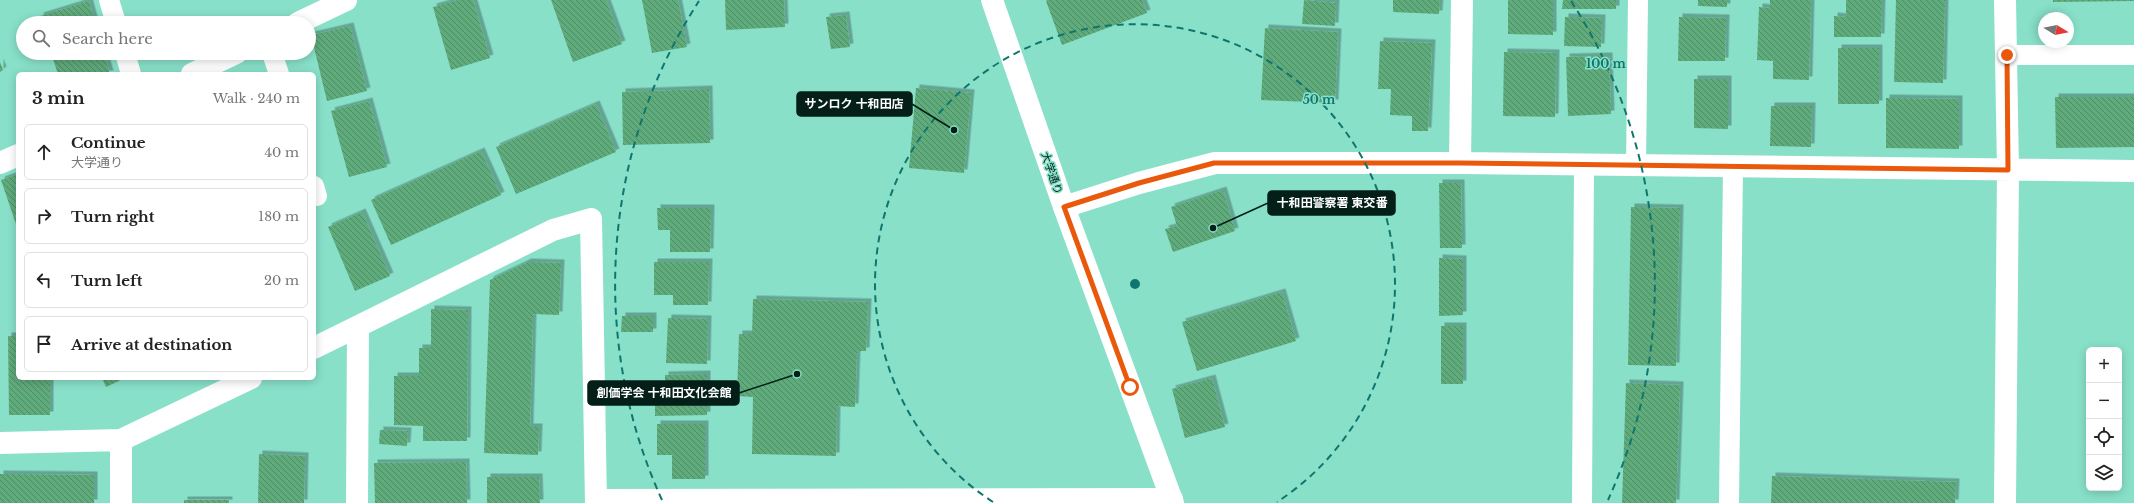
<!DOCTYPE html>
<meta charset="utf-8">
<style>
body{margin:0;font-family:"Libre Baskerville","Noto Sans JP",serif;background:#f6f6f6;color:#222}
.controls{position:absolute;right:12px;bottom:12px;display:grid;overflow:hidden;border-radius:6px;box-shadow:0 2px 10px #0003}
.controls button{width:36px;height:36px;display:grid;place-items:center;padding:0;border:0;border-bottom:1px solid #e0e0e0;background:#fff;color:#222;font:20px sans-serif}
.compass{position:absolute;left:2038px;top:12px;width:36px;height:36px;border-radius:50%;background:#fff;box-shadow:0 2px 10px #0003;rotate:100deg}
.stop{position:absolute;width:12px;height:12px;margin:-9px;border:3px solid #ea580c;border-radius:50%;background:#fff}
.stop.end{background:#ea580c;border-color:#fff;box-shadow:0 1px 4px #0008}
.list{margin:0;padding:0;list-style:none}
h2{display:flex;justify-content:space-between;align-items:center;height:52px;margin:0;padding:0 16px;font-size:17px}
h2 small{font-size:13px;font-weight:400;color:#767676}
.list li{display:grid;grid-template-columns:26px 1fr auto;gap:12px;align-items:center;box-sizing:border-box;height:56px;margin:0 8px 8px;padding:0 8px;border:1px solid #e0e0e0;border-radius:6px}
.list b{display:block;font-size:15px;white-space:nowrap}
.list p{margin:0;font-size:13px;white-space:nowrap;color:#767676}
.list em{font-size:13px;font-style:normal;color:#767676}
.icon{flex:none;width:22px;height:22px;fill:none;stroke:currentColor;stroke-width:2;stroke-linecap:round;stroke-linejoin:round}
.map{position:relative;flex:none;width:2134px;height:503px;overflow:hidden}
.search{position:absolute;background:#fff;box-shadow:0 2px 10px #0003;left:16px;top:16px;width:300px;height:44px;display:flex;align-items:center;gap:10px;box-sizing:border-box;padding:0 14px;border-radius:22px;color:#767676;font-size:15px}
.panel{position:absolute;background:#fff;box-shadow:0 2px 10px #0003;left:16px;top:72px;width:300px;height:308px;border-radius:6px}
.map>svg:first-child{display:block}
.building{fill:url(#building-back-hatch);filter:url(#shadow)}
.lines{fill:none;stroke-linecap:round;stroke-linejoin:round}
.service{stroke:#fff;stroke-width:20}
.minor{stroke:#fff;stroke-width:22}
.tertiary{stroke:#fff;stroke-width:22}
.route{stroke:#ea580c;stroke-width:5}
.ring{fill:none;stroke:#0f766e;stroke-width:2;stroke-dasharray:7 5}
.labels{text-anchor:middle;dominant-baseline:central;stroke-width:3;stroke-linejoin:round;paint-order:stroke}
.street-label{font-size:11px;fill:#031f18;stroke:#88e0c9}
.centre{fill:#0f766e;stroke:#88e0c9;stroke-width:2}
.ring-label{font-size:12px;text-anchor:middle;font-weight:bold;fill:#0f766e;stroke:#88e0c9;stroke-width:3;stroke-linejoin:round;paint-order:stroke}
.leader{fill:none;stroke:#031f18;stroke-width:1.5}
.callout-dot{fill:#031f18;stroke:#88e0c9;stroke-width:1.5}
.callout{fill:#031f18;stroke:#031f18;stroke-width:1.5}
.callout-label{font-size:12px;text-anchor:middle;font-weight:bold;fill:#fff}
</style>
<div class="map">
<svg width="2134" height="503" viewBox="0 0 2134 503">
<defs>
<pattern id="building-back-hatch" width="6" height="6" patternUnits="userSpaceOnUse"><rect width="6" height="6" fill="#60ab7c"/><path d="M-1 5l2 2M0 0l6 6M5-1l2 2" fill="none" stroke="#4d8b65"/></pattern>
<filter id="shadow"><feDropShadow dx="3.5" dy="-3.5" stdDeviation="0" flood-color="#0004"/></filter>
</defs>
<rect width="100%" height="100%" fill="#88e0c9"/>
<path class="building" d="M458 0H473L490 58 451 70 433 7Z
M551 0H606L622 44 573 62Z
M642 0H678L687 47 652 53Z
M725 0H784L785 27 726 30Z
M1047 0H1142L1147 13 1062 45 1046 1Z
M1304 0 1336 3 1335 26 1302 24Z
M1393 0H1440L1439 14 1393 12Z
M1508 0H1553V35L1508 34Z
M1563 0H1616V9H1562Z
M1698 0H1727V7L1698 6Z
M1770 0H1811L1809 80 1773 79V61L1757 60 1759 7 1770 8Z
M1846 0H1882L1881 37H1834V16L1846 17Z
M1896 0H1945L1943 83 1894 82Z
M2053 0H2134V1L2053 2Z
M89 1 95 23H42L40 16Z
M846 15 850 47 831 49 826 17Z
M1565 17 1602 18 1601 47 1564 46Z
M1679 17 1726 18 1725 61H1678Z
M350 26 367 91 327 101 311 35Z
M1265 28 1338 32 1335 103 1261 100Z
M1380 41 1432 43 1428 131H1412V116L1390 115 1391 89H1378Z
M1838 48H1879V104H1838Z
M1504 52 1556 53 1555 117 1503 116Z
M51 53H104L110 74H58Z
M1609 56 1611 114 1568 116 1566 57Z
M0 62 3 70 0 72Z
M1694 79H1728V129L1694 128Z
M916 88 971 93 964 173 909 168Z
M709 89 710 143 623 145 622 92Z
M2055 97H2134V147L2056 148Z
M1886 98 1959 99V149L1886 148Z
M369 101 387 167 349 177 331 111Z
M596 104 616 152 516 194 496 147Z
M1771 106H1812L1811 147 1770 146Z
M481 151 501 195 391 245 371 200Z
M18 174V230L1 180Z
M1439 183H1461L1462 248H1440Z
M1223 190 1235 231 1173 252 1165 229 1177 226 1171 207Z
M1631 207 1680 208 1676 366 1628 365Z
M657 208H711L710 252H670V230H658Z
M362 212 390 276 355 291 328 227Z
M1439 258 1463 259V315L1439 316Z
M528 262 561 263 559 315 533 314 530 427H539L538 455 484 453 490 280Z
M654 262H709L708 305H673V295H654Z
M1282 292 1296 341 1197 371 1182 322Z
M753 299 868 302 866 351H857L855 407 837 406 836 456 752 454 753 397 737 396 739 334H752Z
M431 309 468 310 467 441H423V426L394 425V376H419V348H431Z
M622 316H653V332H621Z
M668 318 708 319 707 364 666 363Z
M1441 326H1463V384H1441Z
M8 336H18V378H50V415H9Z
M707 374V415L655 416V398H665V375Z
M102 378H125L106 387Z
M1212 378 1225 427 1185 438 1172 389Z
M1626 383 1680 385 1676 503H1622Z
M657 424H705V479H672V455H657Z
M380 430 408 431 407 446 379 444Z
M259 454 305 456 304 503H258Z
M466 462 467 503H375L374 463Z
M0 474 94 475V503H0Z
M1772 476 1956 482 1955 503H1771Z
M487 477H539L540 503H487Z
M184 500H229V503H184Z"/>
<g class="lines">
<path class="service" d="M109 0 116 23
M125 53 131 74
M272 53 279 74
M2007 55H2134
M1636 165 1638 0
M314 186 317 196
M1582 503 1584 165
M1729 503 1733 166"/>
<path class="minor" d="M298 23 346 0
M192 74 236 53
M0 163 18 155
M1460 163 1462 0
M1064 207 1139 183 1215 163H1460L2134 171
M314 348 553 230 591 219 596 503
M0 443 121 440 251 378
M596 500 1172 499
M121 503V440
M357 503 358 328
M2005 503 2008 170 2005 0"/>
<path class="tertiary" d="M992 0 1064 207 1173 503"/>
</g>
<g class="lines">
<path class="route" d="M1130 387 1064 207 1139 183 1214 163H1460L2008 170 2007 55"/>
</g>
<g class="ring">
<path d="M993 502A260 260 0 1 1 1277 502"/>
<path d="M662 500A520 520 0 0 1 699 1M1571 1A520 520 0 0 1 1608 500"/>
</g>
<g class="labels">
<g class="street-label">
<text transform="translate(1052 173) rotate(71)">大学通り</text>
</g>
</g>
<circle cx="1135" cy="284" r="6" class="centre"/>
<g class="ring-label">
<text x="1606" y="68">100 m</text>
<text x="1319" y="104">50 m</text>
</g>
<path class="leader" d="M954 130L912 104M1213 228L1268 203M797 374L739 393"/>
<g class="callout-dot">
<circle cx="954" cy="130" r="4"/>
<circle cx="1213" cy="228" r="4"/>
<circle cx="797" cy="374" r="4"/>
</g>
<g class="callout">
<rect x="797" y="92" width="115" height="24" rx="4"/>
<rect x="1268" y="191" width="127" height="24" rx="4"/>
<rect x="588" y="381" width="151" height="24" rx="4"/>
</g>
<g class="callout-label">
<text x="854" y="108">サンロク 十和田店</text>
<text x="1332" y="207">十和田警察署 東交番</text>
<text x="664" y="397">創価学会 十和田文化会館</text>
</g>
</svg>
<div class="controls">
<button>+</button>
<button>−</button>
<button><svg class="icon" aria-label="locate" viewBox="0 0 24 24"><circle cx="12" cy="12" r="6"/><path d="M12 2v4M12 18v4M2 12h4M18 12h4"/></svg></button>
<button><svg class="icon" aria-label="layers" viewBox="0 0 24 24"><path d="M12 4l9 5-9 5-9-5zM3 14l9 5 9-5"/></svg></button>
</div>
<svg class="compass" viewBox="-18 -18 36 36"><path d="M0-13l5 13h-10z" fill="#e53935"/><path d="M0 13l5-13h-10z" fill="#767676"/></svg>
<div class="stop" style="left:1130px;top:387px"></div>
<div class="stop end" style="left:2007px;top:55px"></div>
<div class="search"><svg class="icon" aria-label="search" viewBox="0 0 24 24"><circle cx="10" cy="10" r="6"/><path d="M15 15l6 6"/></svg>Search here</div>
<section class="panel">
<h2>3 min<small>Walk · 240 m</small></h2>
<ul class="list">
<li><svg class="icon" aria-label="ahead" viewBox="0 0 24 24"><path d="M12 20V5M6 11l6-6 6 6"/></svg><div><b>Continue</b><p>大学通り</p></div><em>40 m</em></li>
<li><svg class="icon" aria-label="right" viewBox="0 0 24 24"><path d="M7 20v-9h11M14 6l5 5-5 5"/></svg><div><b>Turn right</b></div><em>180 m</em></li>
<li><svg class="icon" aria-label="left" viewBox="0 0 24 24"><path d="M17 20v-9H6M10 6l-5 5 5 5"/></svg><div><b>Turn left</b></div><em>20 m</em></li>
<li><svg class="icon" aria-label="arrive" viewBox="0 0 24 24"><path d="M6 21V4h12l-3 4 3 4H6"/></svg><div><b>Arrive at destination</b></div></li>
</ul>
</section>
</div>
